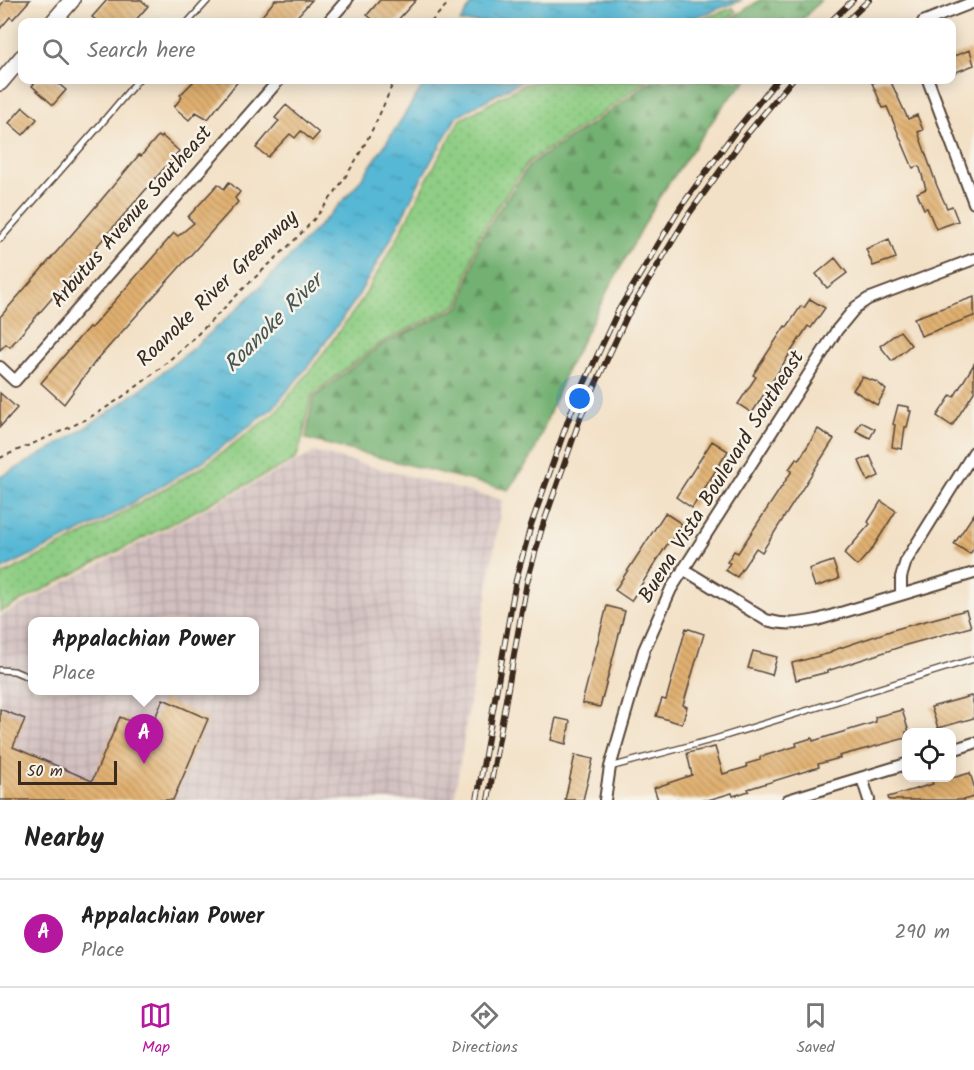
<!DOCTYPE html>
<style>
body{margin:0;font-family:Kalam,sans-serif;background:#f6f6f6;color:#222}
.controls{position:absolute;right:18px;bottom:18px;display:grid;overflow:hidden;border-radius:12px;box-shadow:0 3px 15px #0003}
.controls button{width:54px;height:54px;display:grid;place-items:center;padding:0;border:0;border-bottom:2px solid #e0e0e0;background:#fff;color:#222;font:30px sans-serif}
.scale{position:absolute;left:18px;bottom:15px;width:99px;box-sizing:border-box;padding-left:6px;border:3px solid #3b2a1e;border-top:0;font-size:16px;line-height:21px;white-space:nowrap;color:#3b2a1e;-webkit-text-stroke:4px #f7f3e8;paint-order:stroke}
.you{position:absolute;left:580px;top:399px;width:21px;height:21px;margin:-15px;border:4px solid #fff;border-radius:50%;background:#1a73e8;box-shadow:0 0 0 9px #1a73e833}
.badge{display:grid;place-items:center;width:39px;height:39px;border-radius:50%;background:#b5179e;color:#fff;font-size:20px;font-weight:700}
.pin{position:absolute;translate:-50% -50px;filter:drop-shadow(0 2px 3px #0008)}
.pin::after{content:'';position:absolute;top:32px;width:21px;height:18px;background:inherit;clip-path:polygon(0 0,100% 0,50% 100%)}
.popup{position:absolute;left:28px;top:617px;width:231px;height:78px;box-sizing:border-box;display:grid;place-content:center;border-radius:12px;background:#fff;filter:drop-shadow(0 2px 4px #0005);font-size:20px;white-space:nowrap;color:#767676}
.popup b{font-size:22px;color:#222}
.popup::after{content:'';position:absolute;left:50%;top:100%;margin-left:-12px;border:12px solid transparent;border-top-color:#fff}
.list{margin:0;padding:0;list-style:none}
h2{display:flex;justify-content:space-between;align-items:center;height:78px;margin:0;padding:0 24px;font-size:26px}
h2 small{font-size:20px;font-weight:400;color:#767676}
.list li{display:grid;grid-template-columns:39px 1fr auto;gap:18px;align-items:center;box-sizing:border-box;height:108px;padding:0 24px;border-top:2px solid #e0e0e0}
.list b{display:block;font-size:22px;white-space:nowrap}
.list p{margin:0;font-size:20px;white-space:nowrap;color:#767676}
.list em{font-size:20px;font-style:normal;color:#767676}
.icon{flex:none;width:33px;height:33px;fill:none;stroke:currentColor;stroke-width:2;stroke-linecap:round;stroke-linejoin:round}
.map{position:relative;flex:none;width:974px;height:800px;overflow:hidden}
.search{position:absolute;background:#fff;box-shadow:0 3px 15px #0003;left:18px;right:18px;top:18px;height:66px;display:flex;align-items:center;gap:15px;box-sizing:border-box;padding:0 21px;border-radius:12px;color:#767676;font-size:22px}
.sheet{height:186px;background:#fff}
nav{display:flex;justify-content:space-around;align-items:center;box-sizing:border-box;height:84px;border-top:2px solid #e0e0e0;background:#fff;font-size:16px;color:#767676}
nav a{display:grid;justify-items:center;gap:3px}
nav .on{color:#b5179e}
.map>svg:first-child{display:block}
.industrial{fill:url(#industrial-grid);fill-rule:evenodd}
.grass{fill:url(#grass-dots);stroke:#657c51;stroke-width:1.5}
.forest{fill:url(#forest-firs);stroke:#576e48;stroke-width:1.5}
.water{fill:url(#water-ripples);stroke:#48717a;stroke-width:1.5}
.building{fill:url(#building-back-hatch)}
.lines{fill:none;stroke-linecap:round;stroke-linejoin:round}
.lane-casing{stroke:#574537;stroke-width:8}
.street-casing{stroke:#574537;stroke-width:14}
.secondary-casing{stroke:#574537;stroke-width:18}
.path{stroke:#574537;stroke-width:2;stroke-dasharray:4.5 4.5;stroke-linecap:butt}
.lane{stroke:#fff;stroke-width:5}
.street{stroke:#fff;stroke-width:10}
.secondary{stroke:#fff;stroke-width:15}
.rail-casing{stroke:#3b2a1e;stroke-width:6}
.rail{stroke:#f7f3e8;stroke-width:4;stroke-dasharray:11;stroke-linecap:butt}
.labels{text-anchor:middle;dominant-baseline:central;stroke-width:5;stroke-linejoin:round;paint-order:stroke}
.street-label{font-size:21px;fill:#3b2a1e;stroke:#f7f3e8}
.water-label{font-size:22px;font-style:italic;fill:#435555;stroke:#f7f3e8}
</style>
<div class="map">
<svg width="974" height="800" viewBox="0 0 974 800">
<defs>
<pattern id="industrial-grid" width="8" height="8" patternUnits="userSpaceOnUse" patternTransform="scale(1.5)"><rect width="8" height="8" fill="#d2bfc0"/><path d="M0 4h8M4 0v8" fill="none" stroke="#b5a4a5"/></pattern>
<pattern id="grass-dots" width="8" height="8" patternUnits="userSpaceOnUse" patternTransform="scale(1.5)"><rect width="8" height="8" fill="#8fce84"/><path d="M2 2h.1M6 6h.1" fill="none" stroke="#7cb172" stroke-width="1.8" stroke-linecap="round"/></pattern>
<pattern id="forest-firs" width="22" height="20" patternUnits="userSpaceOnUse" patternTransform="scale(1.5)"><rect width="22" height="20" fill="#73b172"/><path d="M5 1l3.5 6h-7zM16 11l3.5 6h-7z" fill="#60905d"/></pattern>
<pattern id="water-ripples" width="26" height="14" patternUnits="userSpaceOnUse" patternTransform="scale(1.5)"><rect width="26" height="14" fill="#56b8d5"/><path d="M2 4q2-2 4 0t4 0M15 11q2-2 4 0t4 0" fill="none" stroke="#4896ac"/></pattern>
<pattern id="building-back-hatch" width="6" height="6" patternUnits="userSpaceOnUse" patternTransform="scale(1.5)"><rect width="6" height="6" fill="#e1b171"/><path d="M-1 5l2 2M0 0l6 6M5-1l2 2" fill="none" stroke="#b8905c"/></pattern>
</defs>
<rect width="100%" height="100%" fill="#f7f3e8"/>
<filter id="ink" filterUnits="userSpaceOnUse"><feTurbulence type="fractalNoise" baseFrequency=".0167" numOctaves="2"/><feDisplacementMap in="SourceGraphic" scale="12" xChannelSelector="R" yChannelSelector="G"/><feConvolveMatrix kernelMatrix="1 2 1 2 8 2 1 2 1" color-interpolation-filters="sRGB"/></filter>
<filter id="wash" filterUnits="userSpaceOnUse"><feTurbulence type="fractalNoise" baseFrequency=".008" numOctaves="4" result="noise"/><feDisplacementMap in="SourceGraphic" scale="24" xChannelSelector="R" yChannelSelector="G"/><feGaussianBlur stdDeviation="1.35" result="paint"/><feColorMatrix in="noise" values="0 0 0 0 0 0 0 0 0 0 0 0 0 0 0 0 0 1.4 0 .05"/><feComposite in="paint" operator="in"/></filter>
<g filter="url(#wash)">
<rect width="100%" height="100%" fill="#f3e1c7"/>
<path class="industrial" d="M315 452 502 500 454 800H0V616ZM33 622H255V690H33Z"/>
<path class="grass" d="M733 8 736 12 722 22H695Z
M539 80H647L600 115 528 162 478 236 459 304 379 344 311 396 303 437 296 459 0 612V576L104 524 205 465 275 413 312 368 360 303 396 241 426 181 460 120 523 85Z"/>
<path class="forest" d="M760 0H821L800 22H726Z
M652 80H747L725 103 660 196 608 290 566 372 533 455 508 490 306 439 313 398 380 346 461 306 480 238 530 164 602 117Z"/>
<path class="water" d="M474 0H742L683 22H460Z
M426 80H523L457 116 421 179 391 239 355 301 309 365 273 408 202 462 102 521 0 570V477C121 414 221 333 313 232 328 216 345 200 359 182 382 151 406 113 426 80Z"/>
<g id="blocks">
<path class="building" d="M5 0H30L13 19 10 17 0 29V6Z
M107 0H141L148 6 134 22H98L92 17Z
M275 0H312L292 22H257Z
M380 0H416L396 22H376L367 15Z
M970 50 974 65 951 74V57Z
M38 80H54L66 90 53 105 32 86Z
M195 80H239L208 119 196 112 189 120 174 107 182 97 180 95Z
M880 80H890L908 119 917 115 923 130 918 132 937 186 947 208 952 206 958 221 936 229 927 208 924 209 917 193 926 189 920 168 917 166 913 168 887 107 883 108 872 83Z
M286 105 319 133 312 141 301 131 295 138 290 134 268 157 256 148 277 123 279 121 275 118Z
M23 107 37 119 23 135 9 123Z
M158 136 161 138 162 136 179 151 10 347 6 344 0 350V317L86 218 139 155 141 156Z
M229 182 240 192 235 198 238 202 95 362 64 404 41 383 79 338 89 327 91 328 174 233 178 236 194 223 188 217 218 184 224 189Z
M889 239 896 258 873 266 866 249Z
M835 258 847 273 827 288 816 274Z
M974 297V316L921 336 914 318Z
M810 299 825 308 811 328 808 326 794 347 752 413 738 404 756 377 753 375 785 326 787 327 801 306 804 308Z
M900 331 911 345 892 361 880 346Z
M974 364V392L952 426 937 416 951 395 954 397Z
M862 377 877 382 886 390 877 405 853 390Z
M0 393 17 408 0 427Z
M898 405 909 407V411H911L907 427H905L902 449 892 447 895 425 893 424Z
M861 422 875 429 870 438 856 431Z
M818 429 834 439 762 552 756 548 737 577 725 570 730 563 727 562 734 551 738 553 792 471 789 469 797 458 799 460Z
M712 441 728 451 692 508 676 497Z
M870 456 879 476 868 481 859 461Z
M881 501 896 511 872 549 857 566 844 554 870 524 868 522Z
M665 513 682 524 671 541 670 540 631 601 615 590Z
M974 514V548L970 554 954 544Z
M833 561 839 579 815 587 809 569Z
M607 606 625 611 600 707 582 703Z
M966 610 971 627 906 645 827 671 828 672 796 680 792 663 831 653V651L896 629Z
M686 628 704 634 683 705 687 707 682 724 656 716 662 699 666 700Z
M753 651 777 657 772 675 748 668Z
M971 696 974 705V718L938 728 931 707Z
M163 699 208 719 173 800H0V709L25 719 13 747 92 781 120 717 150 730Z
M902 710 909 732H906V738L839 756 840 758 818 764 819 767 748 789 749 791 733 796 732 793 708 800H658L654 788 692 775 687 753 715 747 723 774 747 767 746 764 760 760V757L797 746 796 743 812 738 813 741 876 722 875 717Z
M556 718 570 721 566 744 551 740Z
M575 755 593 759 583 800H565Z
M970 773 974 786V797L963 800H889L888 797 933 784 931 779 956 777Z"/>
</g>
</g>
<g filter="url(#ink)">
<use href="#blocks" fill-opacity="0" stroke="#574537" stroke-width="1.5"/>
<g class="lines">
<g class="lane-casing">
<path id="lane" d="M188 22 208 0
M0 239 95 131 138 80
M0 670 14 671 33 679
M610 767 715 739 974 659"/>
</g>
<g class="street-casing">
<path id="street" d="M328 22 347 0
M923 22 974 2
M928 80 974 203
M0 367 15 381 279 80
M683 569 766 620C784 625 798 624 817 620L974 573
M901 595V577L906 561 974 452
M952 750 974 743
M862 778 869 800
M605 800 610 767 644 650 671 589 837 330 856 307 868 299 974 259
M788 800 906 764"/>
</g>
<g class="secondary-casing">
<path id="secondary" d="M53 22 72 0
M0 83 22 57"/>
</g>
<path class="path" d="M431 22 451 0
M0 458C33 443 68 430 99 412 152 380 195 338 238 294 268 264 302 237 327 203 356 165 377 124 394 80"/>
<use href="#lane" class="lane"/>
<use href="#street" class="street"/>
<use href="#secondary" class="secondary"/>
<g class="rail-casing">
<path id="rail" d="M830 22 853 0
M846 22 869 0
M477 800 516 580 531 525 571 412 618 311 680 208 734 133 777 80
M488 800 527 582 542 528 581 416 627 316 689 214 743 139 792 80"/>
</g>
<use href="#rail" class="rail"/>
</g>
</g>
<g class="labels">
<g class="street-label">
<text transform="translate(132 217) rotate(-49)">Arbutus Avenue Southeast</text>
<text transform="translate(218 289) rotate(-44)">Roanoke River Greenway</text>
<text transform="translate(722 477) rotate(-58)">Buena Vista Boulevard Southeast</text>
</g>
<g class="water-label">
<text transform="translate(274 324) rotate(-45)">Roanoke River</text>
</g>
</g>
</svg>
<div class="controls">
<button><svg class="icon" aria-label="locate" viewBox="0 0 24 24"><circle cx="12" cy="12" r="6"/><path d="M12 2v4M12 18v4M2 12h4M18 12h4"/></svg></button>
</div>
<div class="scale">50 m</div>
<div class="you"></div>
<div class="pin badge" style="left:144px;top:764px">A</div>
<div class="popup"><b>Appalachian Power</b>Place</div>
<div class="search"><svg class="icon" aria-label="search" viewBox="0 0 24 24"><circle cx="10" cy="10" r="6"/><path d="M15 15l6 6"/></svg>Search here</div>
</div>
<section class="sheet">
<h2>Nearby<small></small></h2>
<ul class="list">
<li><span class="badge">A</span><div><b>Appalachian Power</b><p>Place</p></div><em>290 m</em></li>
</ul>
</section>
<nav>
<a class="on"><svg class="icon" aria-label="map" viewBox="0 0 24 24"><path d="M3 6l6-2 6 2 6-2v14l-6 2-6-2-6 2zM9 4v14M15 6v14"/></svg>Map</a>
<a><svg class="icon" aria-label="directions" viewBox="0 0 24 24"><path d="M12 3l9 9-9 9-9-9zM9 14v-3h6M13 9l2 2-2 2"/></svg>Directions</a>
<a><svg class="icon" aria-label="saved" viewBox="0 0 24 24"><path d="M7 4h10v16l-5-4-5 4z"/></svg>Saved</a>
</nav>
